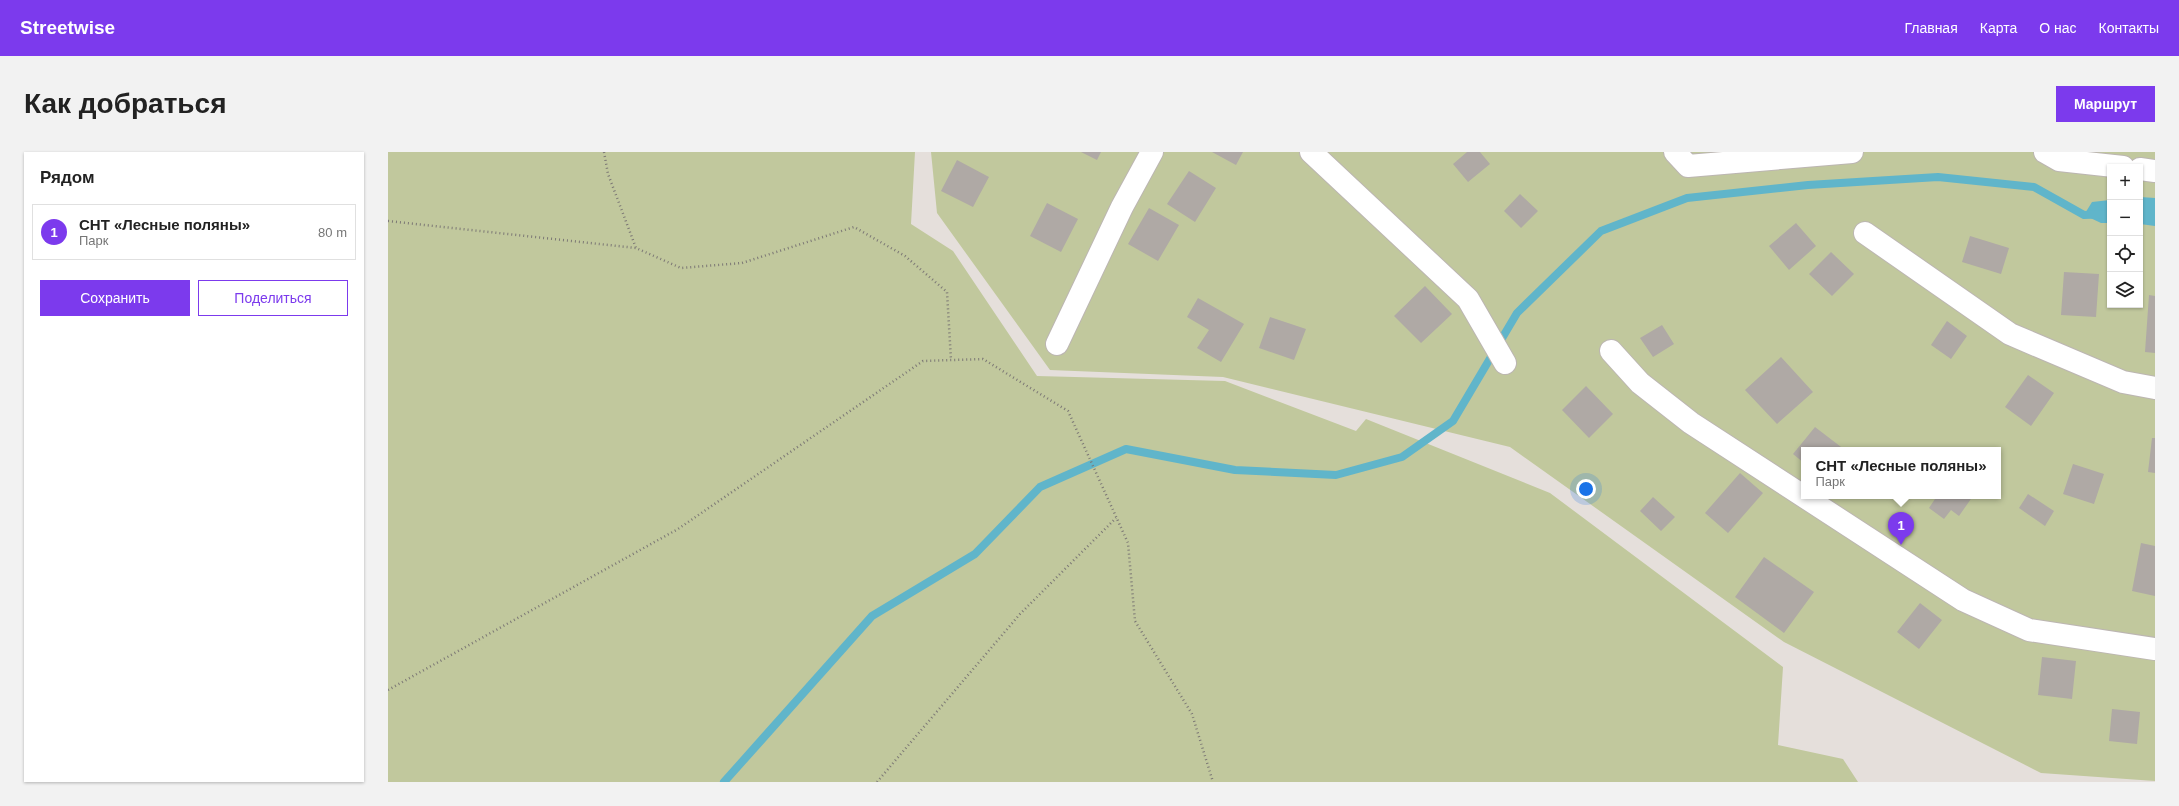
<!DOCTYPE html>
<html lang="ru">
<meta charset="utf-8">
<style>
body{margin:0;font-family:Helvetica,sans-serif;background:#f2f2f2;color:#222}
.controls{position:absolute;right:12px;top:12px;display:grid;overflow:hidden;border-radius:0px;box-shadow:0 1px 3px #0004}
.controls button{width:36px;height:36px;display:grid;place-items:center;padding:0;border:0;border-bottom:1px solid #e0e0e0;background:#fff;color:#222;font:20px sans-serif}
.you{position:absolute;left:1198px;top:337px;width:14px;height:14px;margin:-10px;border:3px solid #fff;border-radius:50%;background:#1a73e8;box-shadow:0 0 0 6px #1a73e833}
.badge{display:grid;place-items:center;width:26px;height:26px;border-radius:50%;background:#7c3aed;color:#fff;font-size:13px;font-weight:700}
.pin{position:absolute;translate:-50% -33px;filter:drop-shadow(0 1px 2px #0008)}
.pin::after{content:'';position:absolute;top:21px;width:14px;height:12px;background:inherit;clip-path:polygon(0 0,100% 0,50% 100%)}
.popup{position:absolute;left:1413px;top:295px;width:200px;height:52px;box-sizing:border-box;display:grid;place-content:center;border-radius:0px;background:#fff;filter:drop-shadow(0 1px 3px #0005);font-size:13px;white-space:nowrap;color:#767676}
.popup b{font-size:15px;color:#222}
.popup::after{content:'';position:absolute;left:50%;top:100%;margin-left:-8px;border:8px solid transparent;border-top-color:#fff}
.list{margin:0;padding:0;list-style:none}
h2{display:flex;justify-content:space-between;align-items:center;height:52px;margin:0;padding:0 16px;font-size:17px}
h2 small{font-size:13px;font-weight:400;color:#767676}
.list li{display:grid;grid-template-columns:26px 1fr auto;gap:12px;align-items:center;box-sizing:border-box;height:56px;margin:0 8px 8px;padding:0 8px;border:1px solid #e0e0e0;border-radius:0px}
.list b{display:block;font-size:15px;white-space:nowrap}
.list p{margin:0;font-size:13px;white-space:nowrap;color:#767676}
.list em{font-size:13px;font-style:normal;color:#767676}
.actions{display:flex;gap:8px;padding:12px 16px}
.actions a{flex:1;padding:9px 0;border:1px solid #7c3aed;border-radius:0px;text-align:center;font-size:14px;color:#7c3aed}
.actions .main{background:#7c3aed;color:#fff}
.icon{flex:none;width:22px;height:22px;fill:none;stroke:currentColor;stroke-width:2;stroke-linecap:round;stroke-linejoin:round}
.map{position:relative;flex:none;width:1767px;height:630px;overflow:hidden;border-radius:0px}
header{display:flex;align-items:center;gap:24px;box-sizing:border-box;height:56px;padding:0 20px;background:#7c3aed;color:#fff}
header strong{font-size:19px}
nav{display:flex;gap:22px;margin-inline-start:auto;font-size:14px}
.intro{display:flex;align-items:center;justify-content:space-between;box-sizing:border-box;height:96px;padding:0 24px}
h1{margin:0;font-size:28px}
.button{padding:10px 18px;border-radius:0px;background:#7c3aed;color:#fff;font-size:14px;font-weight:700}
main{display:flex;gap:24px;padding:0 24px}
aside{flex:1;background:#fff;border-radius:0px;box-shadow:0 1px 3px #0004}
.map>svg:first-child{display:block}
.green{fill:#c1c89d;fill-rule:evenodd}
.water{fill:#60b5ca}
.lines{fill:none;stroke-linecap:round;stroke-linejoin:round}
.stream{stroke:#60b5ca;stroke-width:8}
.building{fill:#afa9a5}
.minor-casing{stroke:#bcb6b2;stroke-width:24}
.path{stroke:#7c7875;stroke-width:2.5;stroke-dasharray:1 3;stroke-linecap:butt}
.minor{stroke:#fff;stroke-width:22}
</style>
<header>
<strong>Streetwise</strong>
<nav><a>Главная</a><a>Карта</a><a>О нас</a><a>Контакты</a></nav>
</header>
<div class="intro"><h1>Как добраться</h1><a class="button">Маршрут</a></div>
<main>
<aside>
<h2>Рядом<small></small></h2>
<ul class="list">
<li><span class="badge">1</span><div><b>СНТ «Лесные поляны»</b><p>Парк</p></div><em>80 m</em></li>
</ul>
<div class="actions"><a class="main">Сохранить</a><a>Поделиться</a></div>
</aside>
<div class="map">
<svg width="1767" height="630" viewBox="0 0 1767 630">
<rect width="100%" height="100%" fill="#e5dfdb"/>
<path class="green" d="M0 0H527L523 72 565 99 649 224 837 229 968 279 978 267 1162 341 1395 515 1390 593 1455 607 1470 630H0Z
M543 0H1767V629L1653 621 1396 490 1122 295 835 225 662 218 549 61ZM1722 15H1752V153H1722ZM1416 298H1610V344H1416Z"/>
<path class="water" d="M1752 45 1767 46V74L1752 72Z
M1722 48V71H1713L1696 63 1704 50Z"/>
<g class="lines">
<path class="stream" d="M336 630 484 464 587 402 652 335 738 297 847 318 948 323 1014 305 1065 269 1129 161 1213 79 1299 46 1420 33 1550 25 1646 35 1696 63 1722 62"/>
</g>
<path class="building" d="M693 0H713L709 8Z
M824 0H855L848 13Z
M1079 0H1092L1102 12 1080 30 1065 12Z
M569 8 601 25 585 55 553 39Z
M801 19 828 36 807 70 779 52Z
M1132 42 1150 59 1133 76 1116 59Z
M659 51 690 67 673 100 642 84Z
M761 56 791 73 770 109 740 92Z
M1408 71 1428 94 1401 118 1381 94Z
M1582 84 1621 96 1613 122 1574 110Z
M1443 100 1466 122 1444 144 1421 122Z
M1676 120 1711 122 1708 165 1673 163Z
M1037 134 1064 162 1033 191 1006 164Z
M1761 143 1767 144V201L1757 200Z
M810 146 856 172 833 210 809 196 821 178 799 165Z
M882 165 918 177 906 208 871 196Z
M1559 169 1579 184 1563 207 1543 193Z
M1274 173 1286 192 1265 205 1252 186Z
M1393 205 1425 240 1389 272 1357 238Z
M1640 223 1666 241 1643 274 1617 255Z
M1198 234 1225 262 1201 286 1174 258Z
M1427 275 1457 298H1416V311L1405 302Z
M1764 286H1767V321L1760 320Z
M1685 312 1716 322 1706 352 1675 342Z
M1352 321 1375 341 1340 381 1317 361Z
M1640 342 1666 359 1657 374 1631 356Z
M1549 344H1585L1571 364 1563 358 1556 367 1541 356Z
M1265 345 1287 365 1273 379 1252 359Z
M1753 391 1767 394V444L1744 439Z
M1376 405 1426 440 1396 481 1347 445Z
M1532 451 1554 468 1531 497 1509 480Z
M1654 505 1688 509 1684 547 1650 543Z
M1724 557 1752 560 1749 592 1721 589Z"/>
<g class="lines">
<g class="minor-casing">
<path id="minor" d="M923 0 1080 147 1117 211
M1287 0 1300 14 1464 0
M1657 0 1671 8 1735 15
M1752 17 1767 19
M1477 81 1622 182 1735 230 1767 236
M669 192 734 55 764 0
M1223 199 1252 231 1303 271 1575 448 1641 478 1767 497"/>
</g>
<path class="path" d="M216 0 220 22 248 96 293 116 354 111 466 75 517 104 559 140 563 208
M0 69 248 96
M0 538 290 377 535 209 595 207 680 259 740 391 747 469 804 562 825 630
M489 630 632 462 728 366"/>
<use href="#minor" class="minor"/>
</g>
</svg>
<div class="controls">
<button>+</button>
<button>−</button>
<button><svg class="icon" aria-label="locate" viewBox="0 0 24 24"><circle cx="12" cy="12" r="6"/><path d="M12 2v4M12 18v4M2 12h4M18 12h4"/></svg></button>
<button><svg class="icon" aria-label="layers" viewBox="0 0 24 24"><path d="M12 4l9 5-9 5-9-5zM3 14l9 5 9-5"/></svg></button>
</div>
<div class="you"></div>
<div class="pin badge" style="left:1513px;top:393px">1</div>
<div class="popup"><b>СНТ «Лесные поляны»</b>Парк</div>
</div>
</main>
